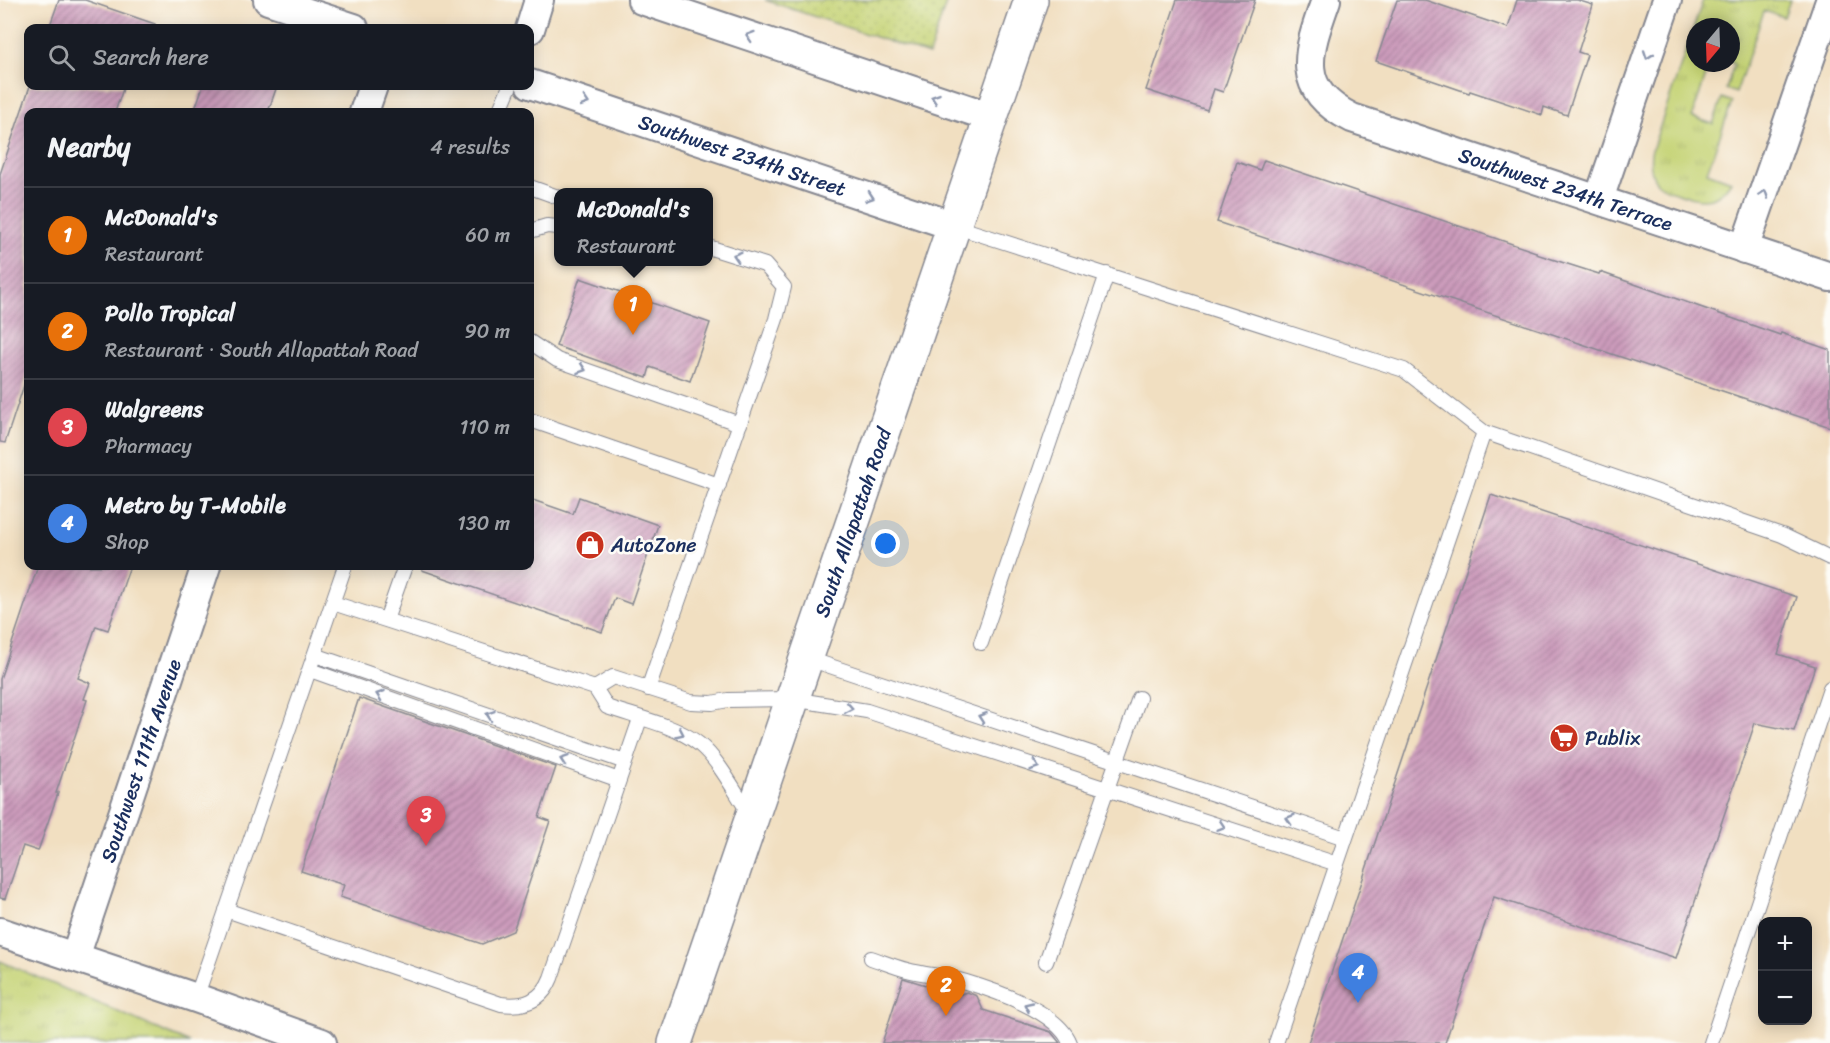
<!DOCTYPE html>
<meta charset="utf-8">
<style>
body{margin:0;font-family:Sriracha,sans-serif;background:#20242c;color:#f1f3f6}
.controls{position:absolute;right:18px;bottom:18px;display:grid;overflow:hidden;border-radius:12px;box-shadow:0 3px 15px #0003}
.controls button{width:54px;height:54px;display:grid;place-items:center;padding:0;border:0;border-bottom:2px solid #363941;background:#171b24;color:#f1f3f6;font:30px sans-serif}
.compass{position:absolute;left:1686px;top:18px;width:54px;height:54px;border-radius:50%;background:#171b24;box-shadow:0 3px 15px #0003;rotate:199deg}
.you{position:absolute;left:886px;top:544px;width:21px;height:21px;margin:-15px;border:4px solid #fff;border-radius:50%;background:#1a73e8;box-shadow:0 0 0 9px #1a73e833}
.badge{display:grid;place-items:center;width:39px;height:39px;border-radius:50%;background:#db2777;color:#fff;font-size:20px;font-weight:700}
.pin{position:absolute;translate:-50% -50px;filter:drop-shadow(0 2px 3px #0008)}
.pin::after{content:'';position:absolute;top:32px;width:21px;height:18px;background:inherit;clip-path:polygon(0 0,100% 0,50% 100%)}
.popup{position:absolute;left:554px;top:188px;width:159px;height:78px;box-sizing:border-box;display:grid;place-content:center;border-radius:12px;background:#171b24;filter:drop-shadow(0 2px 4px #0005);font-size:20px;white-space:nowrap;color:#9ea1a6}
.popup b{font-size:22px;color:#f1f3f6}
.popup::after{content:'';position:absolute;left:50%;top:100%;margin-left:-12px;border:12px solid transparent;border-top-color:#171b24}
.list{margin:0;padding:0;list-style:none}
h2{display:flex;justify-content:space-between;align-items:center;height:78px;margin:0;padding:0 24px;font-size:26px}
h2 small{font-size:20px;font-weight:400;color:#9ea1a6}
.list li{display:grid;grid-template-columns:39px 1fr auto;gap:18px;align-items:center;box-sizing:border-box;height:96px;padding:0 24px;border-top:2px solid #363941}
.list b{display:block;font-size:22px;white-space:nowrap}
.list p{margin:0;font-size:20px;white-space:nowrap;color:#9ea1a6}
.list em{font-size:20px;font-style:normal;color:#9ea1a6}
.icon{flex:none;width:33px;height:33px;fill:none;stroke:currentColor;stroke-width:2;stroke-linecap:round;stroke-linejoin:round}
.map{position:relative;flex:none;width:1830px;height:1043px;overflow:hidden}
.search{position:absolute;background:#171b24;box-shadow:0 3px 15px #0003;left:24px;top:24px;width:510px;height:66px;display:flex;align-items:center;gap:15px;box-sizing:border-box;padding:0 21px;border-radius:12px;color:#9ea1a6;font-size:22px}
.panel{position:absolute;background:#171b24;box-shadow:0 3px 15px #0003;left:24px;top:108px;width:510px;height:462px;border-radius:12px}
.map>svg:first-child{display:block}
.grass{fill:url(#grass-tufts);stroke:#70816a;stroke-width:1.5}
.park{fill:url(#park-dots);stroke:#70816a;stroke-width:1.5}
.building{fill:url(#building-hatch)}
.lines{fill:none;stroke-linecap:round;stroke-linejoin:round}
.lane-casing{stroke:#868790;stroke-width:16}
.street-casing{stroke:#868790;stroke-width:32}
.secondary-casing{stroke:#868790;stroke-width:36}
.lane{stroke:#fff;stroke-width:14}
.street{stroke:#fff;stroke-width:28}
.secondary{stroke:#fff;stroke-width:33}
.oneway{stroke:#8d97ae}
.labels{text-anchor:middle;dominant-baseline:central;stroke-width:5;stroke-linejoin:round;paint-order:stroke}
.street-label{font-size:20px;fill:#1b2f5e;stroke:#fdfcf7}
.poi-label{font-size:20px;fill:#1b2f5e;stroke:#fdfcf7;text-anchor:start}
</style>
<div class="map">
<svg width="1830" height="1043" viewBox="0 0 1830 1043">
<defs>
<pattern id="grass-tufts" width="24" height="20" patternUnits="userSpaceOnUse" patternTransform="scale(1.5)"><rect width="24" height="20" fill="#c5d375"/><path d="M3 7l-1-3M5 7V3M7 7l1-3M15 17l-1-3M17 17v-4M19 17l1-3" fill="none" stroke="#a9b568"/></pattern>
<pattern id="park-dots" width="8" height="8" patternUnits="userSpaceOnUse" patternTransform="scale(1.5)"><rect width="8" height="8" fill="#c5d375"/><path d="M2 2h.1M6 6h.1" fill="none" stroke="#a9b568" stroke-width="1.8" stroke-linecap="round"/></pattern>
<pattern id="building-hatch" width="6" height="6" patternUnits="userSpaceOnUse" patternTransform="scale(1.5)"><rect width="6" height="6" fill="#cc9bbb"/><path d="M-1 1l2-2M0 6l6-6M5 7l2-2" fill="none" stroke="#a57f9b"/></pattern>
</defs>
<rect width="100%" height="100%" fill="#fdfcf7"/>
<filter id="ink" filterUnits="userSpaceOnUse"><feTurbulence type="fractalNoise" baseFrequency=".0167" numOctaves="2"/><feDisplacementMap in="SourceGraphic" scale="12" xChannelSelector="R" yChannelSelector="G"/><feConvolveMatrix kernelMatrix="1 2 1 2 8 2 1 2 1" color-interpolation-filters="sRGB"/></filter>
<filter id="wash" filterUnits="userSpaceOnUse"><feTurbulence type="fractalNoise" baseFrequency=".008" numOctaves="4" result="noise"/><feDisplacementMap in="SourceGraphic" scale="24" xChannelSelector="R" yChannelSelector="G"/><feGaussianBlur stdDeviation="1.35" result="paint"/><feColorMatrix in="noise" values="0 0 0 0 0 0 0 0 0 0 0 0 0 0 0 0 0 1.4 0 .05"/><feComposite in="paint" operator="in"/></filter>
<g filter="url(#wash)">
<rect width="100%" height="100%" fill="#f1dfc1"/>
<path class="grass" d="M1703 0H1790L1784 17 1764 11 1736 93 1726 89 1734 64 1731 63V27H1695V63H1710L1692 117 1713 124 1722 98 1732 102 1707 172 1731 181C1715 206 1699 200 1675 192 1668 190 1659 187 1655 180 1650 172 1650 162 1651 153Z
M0 961 190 1043H0Z"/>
<path class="park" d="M765 0H947L929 55Z"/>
<g id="blocks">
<path class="building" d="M59 0H85L155 24 154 28H49Z
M1177 0H1255L1223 92 1214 89 1207 110 1146 90Z
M1397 0H1425L1508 28 1517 0H1577L1593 5 1578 52 1587 55 1567 115 1544 107 1542 115 1470 91 1469 93 1376 61Z
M30 86H124L115 112H28V373L5 443 0 442V174Z
M203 86H277L268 112H194Z
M1264 160 1536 252V254L1599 274 1600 272 1780 335 1781 333 1830 350V427L1217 222 1237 162 1260 170Z
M580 278 710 323 690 381 650 367 647 378 556 346Z
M1491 495 1797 597 1778 654 1815 666 1794 731 1755 723 1676 958 1494 897 1445 1043H1308Z
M579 497 658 525 631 604 615 598 602 632 422 570 423 566H530V499L573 514Z
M38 566H130L108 630 96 626 78 678 90 683 84 699 87 700 56 793H58L38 851 23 846 5 899 0 898V679Z
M359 698 556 767 539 817 550 821 513 931 482 944 340 897 344 885 301 871Z
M903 978 958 995 967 992 977 996 983 1010 1051 1032 1060 1043H882Z"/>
</g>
</g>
<g filter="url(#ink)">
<use href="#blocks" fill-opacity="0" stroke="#868790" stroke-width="1.5"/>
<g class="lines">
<g class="lane-casing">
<path id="lane" d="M499 112 510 86
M530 187 558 197
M954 226 1404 370 1484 432 1276 1043
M530 231 547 226 558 227
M530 342 557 360 740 424
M530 420 719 485
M1484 432 1782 535 1830 558
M333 603 595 688 607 707C635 717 675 725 699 744 719 760 736 794 751 816
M386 620 405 566
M981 643 1107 274
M315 655 625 762
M806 658 1345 838
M310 670 619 780
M595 688 613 677 691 702 712 703 728 700 792 699 867 711 1337 864
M648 689 776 319 784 287 765 265 708 247
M226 910 501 1004C524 1007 542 1001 551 978L640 719
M871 958C883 962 895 967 907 970 926 975 946 976 966 982 996 991 1058 1012 1070 1043
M1046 962 1139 698
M196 998 345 566
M1711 1043 1830 688"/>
</g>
<g class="street-casing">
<g id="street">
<path d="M268 0 354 28"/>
<path d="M642 0 991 117"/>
<path id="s1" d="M1326 0C1308 51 1293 89 1352 118L1830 277"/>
<path d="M530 29 539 0"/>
<path id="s2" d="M530 84 954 226"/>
<path d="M364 112 373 86"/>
<path d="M1599 199 1667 0"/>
<path d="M1744 249 1830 1"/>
<path d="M0 932 196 998 322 1043"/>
<path id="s3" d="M75 957 206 566"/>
</g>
</g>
<g class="secondary-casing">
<g id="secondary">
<path id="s4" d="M675 1043 1031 0"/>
</g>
</g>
<use href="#lane" class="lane"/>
<use href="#street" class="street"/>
<use href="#secondary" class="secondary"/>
</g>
<defs><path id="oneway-chevron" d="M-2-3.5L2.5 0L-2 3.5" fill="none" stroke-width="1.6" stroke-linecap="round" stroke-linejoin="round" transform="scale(1.5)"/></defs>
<g class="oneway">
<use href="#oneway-chevron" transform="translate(750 36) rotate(-162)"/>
<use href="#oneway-chevron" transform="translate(1648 55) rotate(109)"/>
<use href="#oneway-chevron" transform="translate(935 98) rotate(-161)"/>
<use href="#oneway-chevron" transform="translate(585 102) rotate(18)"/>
<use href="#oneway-chevron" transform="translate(1764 194) rotate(-71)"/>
<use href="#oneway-chevron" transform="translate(870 197) rotate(19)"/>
<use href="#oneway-chevron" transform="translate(737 256) rotate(-162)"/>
<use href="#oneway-chevron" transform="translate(582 369) rotate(19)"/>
<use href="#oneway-chevron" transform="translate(380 695) rotate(-161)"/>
<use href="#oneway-chevron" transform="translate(849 708) rotate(10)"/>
<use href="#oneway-chevron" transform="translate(490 715) rotate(-161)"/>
<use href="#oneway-chevron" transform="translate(982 717) rotate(-161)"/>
<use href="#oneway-chevron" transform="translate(680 733) rotate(25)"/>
<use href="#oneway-chevron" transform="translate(564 760) rotate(-161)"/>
<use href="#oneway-chevron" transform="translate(1035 766) rotate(18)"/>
<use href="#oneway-chevron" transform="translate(1290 819) rotate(-162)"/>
<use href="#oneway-chevron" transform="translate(1221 826) rotate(18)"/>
<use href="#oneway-chevron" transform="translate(1028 1006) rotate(-155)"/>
</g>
</g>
<defs>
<g id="shop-disc" transform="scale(1.5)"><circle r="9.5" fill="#c8321e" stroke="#fdfcf7"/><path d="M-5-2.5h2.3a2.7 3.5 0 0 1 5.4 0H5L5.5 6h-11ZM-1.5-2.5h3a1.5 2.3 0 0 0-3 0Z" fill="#fff"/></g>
<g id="supermarket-disc" transform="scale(1.5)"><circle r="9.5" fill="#c8321e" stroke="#fdfcf7"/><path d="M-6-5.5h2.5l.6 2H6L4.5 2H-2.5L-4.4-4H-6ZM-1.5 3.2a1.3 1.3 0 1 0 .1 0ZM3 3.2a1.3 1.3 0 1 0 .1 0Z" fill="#fff"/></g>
</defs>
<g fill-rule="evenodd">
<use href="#shop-disc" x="590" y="545"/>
<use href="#supermarket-disc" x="1564" y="738"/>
</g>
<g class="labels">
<g class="street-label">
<text stroke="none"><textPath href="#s2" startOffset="224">Southwest 234th Street</textPath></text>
<text stroke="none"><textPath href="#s1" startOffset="364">Southwest 234th Terrace</textPath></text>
<text stroke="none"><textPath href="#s4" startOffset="550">South Allapattah Road</textPath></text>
<text stroke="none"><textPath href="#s3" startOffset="207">Southwest 111th Avenue</textPath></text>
</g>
<g class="poi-label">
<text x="611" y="545">AutoZone</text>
<text x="1585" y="738">Publix</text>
</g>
</g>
</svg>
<div class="controls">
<button>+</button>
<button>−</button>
</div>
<svg class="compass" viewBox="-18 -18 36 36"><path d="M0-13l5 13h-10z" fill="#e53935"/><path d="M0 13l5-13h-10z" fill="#9ea1a6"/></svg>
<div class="you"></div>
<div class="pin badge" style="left:633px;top:335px;background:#e8710a">1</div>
<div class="popup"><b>McDonald's</b>Restaurant</div>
<div class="pin badge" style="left:946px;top:1016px;background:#e8710a">2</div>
<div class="pin badge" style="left:426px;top:846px;background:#e0444e">3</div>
<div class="pin badge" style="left:1358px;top:1003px;background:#3f7fe0">4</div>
<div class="search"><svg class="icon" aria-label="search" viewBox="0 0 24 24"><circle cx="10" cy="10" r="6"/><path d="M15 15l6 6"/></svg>Search here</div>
<section class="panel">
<h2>Nearby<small>4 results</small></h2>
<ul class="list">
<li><span class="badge" style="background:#e8710a">1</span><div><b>McDonald's</b><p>Restaurant</p></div><em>60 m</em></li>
<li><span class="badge" style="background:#e8710a">2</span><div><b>Pollo Tropical</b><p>Restaurant · South Allapattah Road</p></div><em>90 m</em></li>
<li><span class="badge" style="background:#e0444e">3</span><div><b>Walgreens</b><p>Pharmacy</p></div><em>110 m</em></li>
<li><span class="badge" style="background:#3f7fe0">4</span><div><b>Metro by T-Mobile</b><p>Shop</p></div><em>130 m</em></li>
</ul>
</section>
</div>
